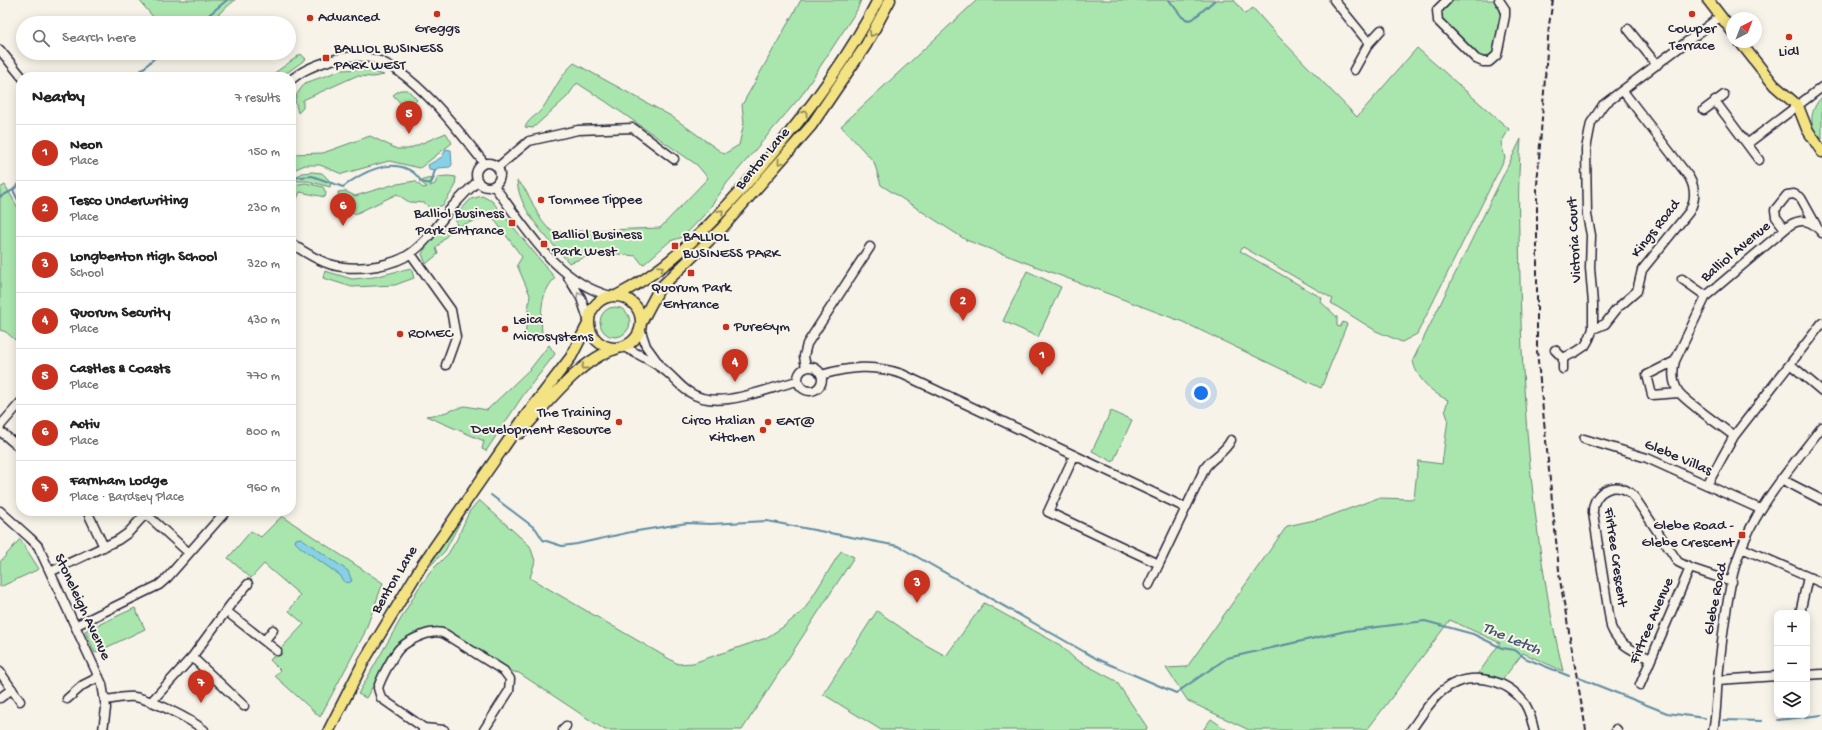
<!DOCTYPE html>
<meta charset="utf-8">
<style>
body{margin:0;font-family:"Gochi Hand",sans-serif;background:#f2f2f2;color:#222}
.controls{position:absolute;right:12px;bottom:12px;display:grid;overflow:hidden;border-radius:8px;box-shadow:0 2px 10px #0003}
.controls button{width:36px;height:36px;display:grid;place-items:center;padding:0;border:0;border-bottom:1px solid #e0e0e0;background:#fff;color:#222;font:20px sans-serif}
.compass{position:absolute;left:1726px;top:12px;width:36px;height:36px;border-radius:50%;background:#fff;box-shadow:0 2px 10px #0003;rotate:42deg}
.you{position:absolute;left:1201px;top:393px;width:14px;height:14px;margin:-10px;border:3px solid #fff;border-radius:50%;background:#1a73e8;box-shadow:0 0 0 6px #1a73e833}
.badge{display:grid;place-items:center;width:26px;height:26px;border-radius:50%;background:#c8321e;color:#fff;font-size:13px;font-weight:700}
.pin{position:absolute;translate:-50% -33px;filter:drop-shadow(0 1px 2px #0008)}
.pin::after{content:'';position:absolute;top:21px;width:14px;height:12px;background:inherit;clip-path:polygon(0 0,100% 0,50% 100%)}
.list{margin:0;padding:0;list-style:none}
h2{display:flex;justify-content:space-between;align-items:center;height:52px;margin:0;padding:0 16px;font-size:17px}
h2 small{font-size:13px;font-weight:400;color:#767676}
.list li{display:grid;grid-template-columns:26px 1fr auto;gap:12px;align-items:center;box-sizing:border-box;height:56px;padding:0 16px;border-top:1px solid #e0e0e0}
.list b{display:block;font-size:15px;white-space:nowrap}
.list p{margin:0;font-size:13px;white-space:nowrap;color:#767676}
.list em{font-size:13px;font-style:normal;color:#767676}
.icon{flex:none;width:22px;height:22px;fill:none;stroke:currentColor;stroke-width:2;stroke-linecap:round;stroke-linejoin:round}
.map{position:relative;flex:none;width:1822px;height:730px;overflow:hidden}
.search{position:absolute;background:#fff;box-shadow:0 2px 10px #0003;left:16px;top:16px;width:280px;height:44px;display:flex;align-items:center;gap:10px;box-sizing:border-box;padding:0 14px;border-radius:22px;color:#767676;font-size:15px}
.panel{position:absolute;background:#fff;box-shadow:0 2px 10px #0003;left:16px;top:72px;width:280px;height:444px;border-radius:16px}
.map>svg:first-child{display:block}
.green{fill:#a9e6ad;stroke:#668474}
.water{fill:#86d1e6;stroke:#5e8ba2}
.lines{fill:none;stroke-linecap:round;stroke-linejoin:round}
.stream{stroke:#5e8ba2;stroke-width:2}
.minor-casing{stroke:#22223b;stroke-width:11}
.major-casing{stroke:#22223b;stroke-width:13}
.minor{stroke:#f7f3e8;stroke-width:8}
.major{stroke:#f4e382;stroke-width:10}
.rail{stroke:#22223b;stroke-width:2;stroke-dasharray:6 3;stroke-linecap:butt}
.oneway{stroke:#8b825e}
.oneway2{stroke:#97959a}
.poi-dot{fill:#c8321e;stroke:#f7f3e8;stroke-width:1.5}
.labels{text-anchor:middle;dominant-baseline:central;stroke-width:4;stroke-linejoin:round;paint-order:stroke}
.poi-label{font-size:15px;fill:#22223b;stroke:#f7f3e8;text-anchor:start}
.street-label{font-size:15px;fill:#22223b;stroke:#f7f3e8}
.water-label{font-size:16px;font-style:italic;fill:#40576e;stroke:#f7f3e8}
</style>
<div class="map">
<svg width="1822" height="730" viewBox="0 0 1822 730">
<rect width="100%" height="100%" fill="#f7f3e8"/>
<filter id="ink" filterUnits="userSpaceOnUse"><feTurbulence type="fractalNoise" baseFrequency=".025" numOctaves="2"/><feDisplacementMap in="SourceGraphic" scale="8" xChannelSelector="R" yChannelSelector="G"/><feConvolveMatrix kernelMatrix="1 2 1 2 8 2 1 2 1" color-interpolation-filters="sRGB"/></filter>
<g filter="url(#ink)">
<path class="green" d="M139 0H235L208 23H158Z
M801 0H861L857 10 801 96 727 183 707 212 683 237 670 241 643 265 636 256 600 252 569 263C549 239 520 213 517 181 532 191 535 221 553 232L660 228 708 178 697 165 605 101 577 83 567 97 533 128 525 127C531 116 536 117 542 109 553 94 560 75 574 63L671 116 724 154 739 145 744 123 742 105Z
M977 0H1234L1245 14 1253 8 1276 34 1357 117 1417 48 1509 129 1501 143 1505 158 1417 334 1402 342 1376 331 1331 303 1333 299 1243 247 1240 251 1322 298 1321 302 1337 317V326L1340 327 1343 322 1347 324 1321 388 1183 322 966 240 881 185 874 162 841 126Z
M1453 0H1494L1502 11 1495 53 1490 57 1480 56 1443 21C1437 11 1446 6 1453 0Z
M301 54 306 59 281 77H269Z
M364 69 384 75 373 77 356 76 303 100V108L298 113 295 100 297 94 305 83 342 70Z
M400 90H408L417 100 412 104 404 107 393 95Z
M1822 97V139C1807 127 1810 109 1822 97Z
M446 133 452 143 420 168 389 161 342 174 320 165H305L291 171V154L323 153 370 136 397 149H408Z
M1521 139C1517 185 1519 231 1520 278 1522 409 1533 543 1563 671L1523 653 1503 679 1478 674 1500 643 1450 620 1367 730H1249L1188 701 1166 668 1187 667 1287 526 1324 518 1378 498 1414 499 1418 461 1442 464 1448 419 1445 410 1448 400C1433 394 1415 377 1413 360Z
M312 172 322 173 331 182 330 187 308 181H293L301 173Z
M448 176 456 177 455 187 443 205 431 210 425 203 409 202 397 194 355 214 339 203 338 192 345 191 355 196 392 185 415 181 423 188 427 187 419 181 435 177 430 186 435 184 438 177Z
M306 183 323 187 326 193 325 197 300 192 293 208 291 209V185Z
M5 185 21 213V345L6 332 0 330V188Z
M482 196 492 201 555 278C539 295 541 314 542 336H525L530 295 517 265 522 257 491 215 457 227 455 216 471 199Z
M446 229 450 232 436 248 438 254 426 264 422 254C427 244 436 234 446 229Z
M411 268 414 278 395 285 352 287 323 278 325 271 352 279 374 277Z
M1027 271 1061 287 1038 337 1003 321Z
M600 322a15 15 0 1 1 30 0a15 15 0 1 1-30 0Z
M549 345 555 354 524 394 486 451 482 449 484 441 426 416 440 414 465 406 487 410 531 368Z
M1111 411 1132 420 1113 462 1092 451Z
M479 500 530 546 535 561 530 578 678 664 693 663 766 638 783 627 804 610 841 551 854 557 742 730H605L519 673 510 671 445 630 436 628 423 631 394 649 366 698 358 694 418 589 432 570 448 554 457 539 469 512Z
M466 511 445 551 425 571Z
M282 516 383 583 364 634 320 717 275 676 280 670 270 660 304 624 289 611 300 595 264 564 251 578 228 558 251 531 261 537Z
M20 539 39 569 0 587V562Z
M984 603 1060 645 1075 659 1116 681 1147 727 1146 730H881L823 694 877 611 926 645 946 656Z
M135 608 145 629 95 653 85 631Z
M1211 719 1227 730H1203Z"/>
<path class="water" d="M446 149 451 150 452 165 450 167 438 168 435 170 429 169 428 165 442 157Z
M301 538 348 571 352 581 348 583 343 581 341 576 300 547 295 542 296 539Z"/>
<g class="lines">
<path class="stream" d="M1169 0 1182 17 1188 20 1193 19 1215 0
M199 23 227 0
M134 77 160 53
M291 178 312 176 343 187C361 173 391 156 414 173 420 178 421 185 431 183L435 170
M13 190 21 206
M0 197 13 190 21 182
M491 495 536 529 543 540 562 546 577 544 631 532 687 523 710 524 767 521 898 546 1097 659 1176 693 1227 658 1346 631 1425 621 1473 634 1502 648 1515 650 1525 658 1569 676
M1579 678 1667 713 1705 718
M1724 720 1762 721
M1778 720 1822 715"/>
<g class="minor-casing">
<path id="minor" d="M1334 0 1369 43
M1447 0 1437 10 1438 21 1476 59 1483 62H1489L1497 55 1505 16V9L1499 0
M1628 29 1657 65
M0 50 22 77
M1354 70 1369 43 1381 30
M291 80C302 70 318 64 332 60 346 56 360 55 374 59 413 70 460 132 484 163
M1715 101 1759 160
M1704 110 1724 95
M1747 144 1822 87
M476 175a12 12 0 1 1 24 0a12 12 0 1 1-24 0Z
M498 167 529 141 578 130 633 128 674 159
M494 186C526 228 556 282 611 296
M1785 229 1776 217 1775 210 1787 195 1794 194 1801 198 1816 225
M291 243C321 264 340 272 377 266 388 264 402 260 411 253 427 242 439 223 452 207 460 198 469 189 478 181
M411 254 451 310 456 337 446 365
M568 277 581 298 588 319
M1682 279 1706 296
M1621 305 1637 291 1642 270 1689 212C1696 200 1696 189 1689 177L1623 91
M640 328 646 346 659 364
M1593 329 1605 324 1616 310
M624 347C637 354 651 360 664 370 673 376 679 386 689 392 718 412 766 388 798 381
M1555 350 1563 358V369
M1563 358 1576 352 1585 346 1589 339 1593 329V304L1590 268 1591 235 1587 215 1586 149 1591 123 1603 105 1721 16
M1675 361 1647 375 1652 395 1679 393
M1790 364 1822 391
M798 379a12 12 0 1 1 24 0a12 12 0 1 1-24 0Z
M806 368 804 356 807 344 870 247
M821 375C849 367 874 364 902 374L1186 508
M0 426 21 402
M0 431 21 449
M1734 436C1724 428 1683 400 1678 391 1672 381 1672 372 1675 361L1706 296 1790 225C1804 217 1813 222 1822 233
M1584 439 1647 458 1760 509
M1074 456 1048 512 1159 564 1205 468C1213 456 1224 454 1231 440
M1781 479 1822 500
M1707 485 1734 436 1822 323
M0 511 30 538 38 546 102 684 106 708 103 730
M87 511 104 547
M146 514 189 553
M1742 548 1822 583
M50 572 118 540 128 533 148 511
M1149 585 1159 564
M226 611 277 651
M1800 613 1808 577
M75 626 159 585 167 578 226 511
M265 640 273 630
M192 657 231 604 248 584
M1651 659C1634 651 1618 645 1611 627L1593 513C1592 489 1620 478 1635 498L1678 562 1690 568 1732 582
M0 672 20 701
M1807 675 1822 674
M1718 680 1777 676
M1640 685 1690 568
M0 698 12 689
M67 699 83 685 99 677
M106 700C115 699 125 696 134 697 151 699 190 719 204 730
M151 702 192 657 244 706
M424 728 381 698 378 688C381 678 394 653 401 647 411 639 433 628 445 634L504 671 510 679 509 691 484 730
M1616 729 1617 730
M423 730 424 728 444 730
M563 730 566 726
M1411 730C1420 718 1429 702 1441 692 1467 670 1506 677 1525 704 1530 712 1532 721 1534 730
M1713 730C1717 713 1716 696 1718 679 1721 647 1725 614 1731 583 1743 521 1785 475 1822 427"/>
</g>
<g class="major-casing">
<path id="major" d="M1708 0 1732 31
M1740 42 1774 85 1798 106 1807 129 1822 152
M589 322a26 26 0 1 1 52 0a26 26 0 1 1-52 0Z
M616 296C675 266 719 216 762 166 806 115 847 61 878 0
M641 323 659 289 722 228 811 126 866 45 890 0
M520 433C545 406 581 358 616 349
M329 730 364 661 422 565 524 418 571 357 588 324"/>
</g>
<use href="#minor" class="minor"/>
<use href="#major" class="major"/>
<path class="rail" d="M1553 0 1549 25 1537 185V351L1560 580 1586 730"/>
</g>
<defs><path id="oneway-chevron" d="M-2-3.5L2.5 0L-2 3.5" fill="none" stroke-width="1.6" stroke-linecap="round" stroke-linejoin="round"/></defs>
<g class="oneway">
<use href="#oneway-chevron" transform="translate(872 34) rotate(119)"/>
<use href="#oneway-chevron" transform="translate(805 113) rotate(-53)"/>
<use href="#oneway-chevron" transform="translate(780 162) rotate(130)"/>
<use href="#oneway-chevron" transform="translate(721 212) rotate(-47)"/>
<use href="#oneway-chevron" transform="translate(661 268) rotate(-36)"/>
<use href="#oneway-chevron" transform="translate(584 367) rotate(139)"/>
</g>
<use class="oneway2" href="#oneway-chevron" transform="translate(579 295) rotate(-118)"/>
</g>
<g class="poi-dot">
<circle cx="437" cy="14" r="4"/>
<circle cx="1692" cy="14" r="4"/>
<circle cx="310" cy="18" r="4"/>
<circle cx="1789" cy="37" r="4"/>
<rect x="322" y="54" width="8" height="8" rx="2"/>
<circle cx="541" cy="200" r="4"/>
<rect x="508" y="219" width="8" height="8" rx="2"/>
<rect x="540" y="240" width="8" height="8" rx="2"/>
<rect x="671" y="242" width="8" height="8" rx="2"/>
<rect x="687" y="269" width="8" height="8" rx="2"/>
<circle cx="726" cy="327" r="4"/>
<circle cx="505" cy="329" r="4"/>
<circle cx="400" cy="334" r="4"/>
<circle cx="619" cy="422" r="4"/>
<circle cx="768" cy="422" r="4"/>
<circle cx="763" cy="430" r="4"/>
<rect x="1738" y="531" width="8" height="8" rx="2"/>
</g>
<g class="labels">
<g class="poi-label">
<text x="318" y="18">Advanced</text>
<text x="437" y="29" text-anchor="middle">Greggs</text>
<text x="1692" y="29" text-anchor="middle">Cowper<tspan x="1692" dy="17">Terrace</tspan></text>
<text x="334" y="49">BALLIOL BUSINESS<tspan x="334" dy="17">PARK WEST</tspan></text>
<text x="1789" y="52" text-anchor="middle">Lidl</text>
<text x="549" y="200">Tommee Tippee</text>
<text x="504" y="214" text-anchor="end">Balliol Business<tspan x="504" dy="17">Park Entrance</tspan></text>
<text x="552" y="235">Balliol Business<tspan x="552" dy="17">Park West</tspan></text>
<text x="683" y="237">BALLIOL<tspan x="683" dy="17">BUSINESS PARK</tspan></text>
<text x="691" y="288" text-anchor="middle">Quorum Park<tspan x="691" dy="17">Entrance</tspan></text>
<text x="513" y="320">Leica<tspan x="513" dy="17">Microsystems</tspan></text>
<text x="734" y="327">PureGym</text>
<text x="408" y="334">ROMEC</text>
<text x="611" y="413" text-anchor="end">The Training<tspan x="611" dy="17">Development Resource</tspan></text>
<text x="755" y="421" text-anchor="end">Circo Italian<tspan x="755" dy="17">Kitchen</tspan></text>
<text x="776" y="422">EAT@</text>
<text x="1734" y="526" text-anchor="end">Glebe Road -<tspan x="1734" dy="17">Glebe Crescent</tspan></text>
</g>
<g class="street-label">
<text transform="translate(763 159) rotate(-50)">Benton Lane</text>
<text transform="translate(1656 229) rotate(-52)">Kings Road</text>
<text transform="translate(1575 240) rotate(-93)">Victoria Court</text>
<text transform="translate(1736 252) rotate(-40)">Balliol Avenue</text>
<text transform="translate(1678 458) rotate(23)">Glebe Villas</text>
<text transform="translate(1615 557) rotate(82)">Firtree Crescent</text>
<text transform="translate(395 580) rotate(-59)">Benton Lane</text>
<text transform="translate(1716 599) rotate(-79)">Glebe Road</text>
<text transform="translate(82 607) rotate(65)">Stoneleigh Avenue</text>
<text transform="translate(1652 621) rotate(-67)">Firtree Avenue</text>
</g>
<g class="water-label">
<text transform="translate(1511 640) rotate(23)">The Letch</text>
</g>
</g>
</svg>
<div class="controls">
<button>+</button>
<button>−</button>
<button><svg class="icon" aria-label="layers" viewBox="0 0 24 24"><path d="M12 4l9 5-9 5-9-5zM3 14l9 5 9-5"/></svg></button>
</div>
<svg class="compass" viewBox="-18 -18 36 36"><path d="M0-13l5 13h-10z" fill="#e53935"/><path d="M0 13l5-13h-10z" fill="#767676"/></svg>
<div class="you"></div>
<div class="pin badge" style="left:1042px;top:375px">1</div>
<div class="pin badge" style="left:963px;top:321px">2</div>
<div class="pin badge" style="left:917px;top:603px">3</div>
<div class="pin badge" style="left:735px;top:382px">4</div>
<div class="pin badge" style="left:409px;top:134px">5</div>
<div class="pin badge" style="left:343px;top:226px">6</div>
<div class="pin badge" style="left:201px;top:703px">7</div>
<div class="search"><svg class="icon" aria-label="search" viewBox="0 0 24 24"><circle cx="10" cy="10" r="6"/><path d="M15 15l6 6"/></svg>Search here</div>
<section class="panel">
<h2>Nearby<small>7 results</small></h2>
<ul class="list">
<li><span class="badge">1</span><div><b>Neon</b><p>Place</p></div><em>150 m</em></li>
<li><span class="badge">2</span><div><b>Tesco Underwriting</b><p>Place</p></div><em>230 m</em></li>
<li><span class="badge">3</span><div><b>Longbenton High School</b><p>School</p></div><em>320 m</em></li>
<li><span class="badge">4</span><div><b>Quorum Security</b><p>Place</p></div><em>430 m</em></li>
<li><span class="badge">5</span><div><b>Castles &amp; Coasts</b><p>Place</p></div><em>770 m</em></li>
<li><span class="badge">6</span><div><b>Activ</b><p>Place</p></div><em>800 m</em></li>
<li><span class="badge">7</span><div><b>Farnham Lodge</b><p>Place · Bardsey Place</p></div><em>960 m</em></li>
</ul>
</section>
</div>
